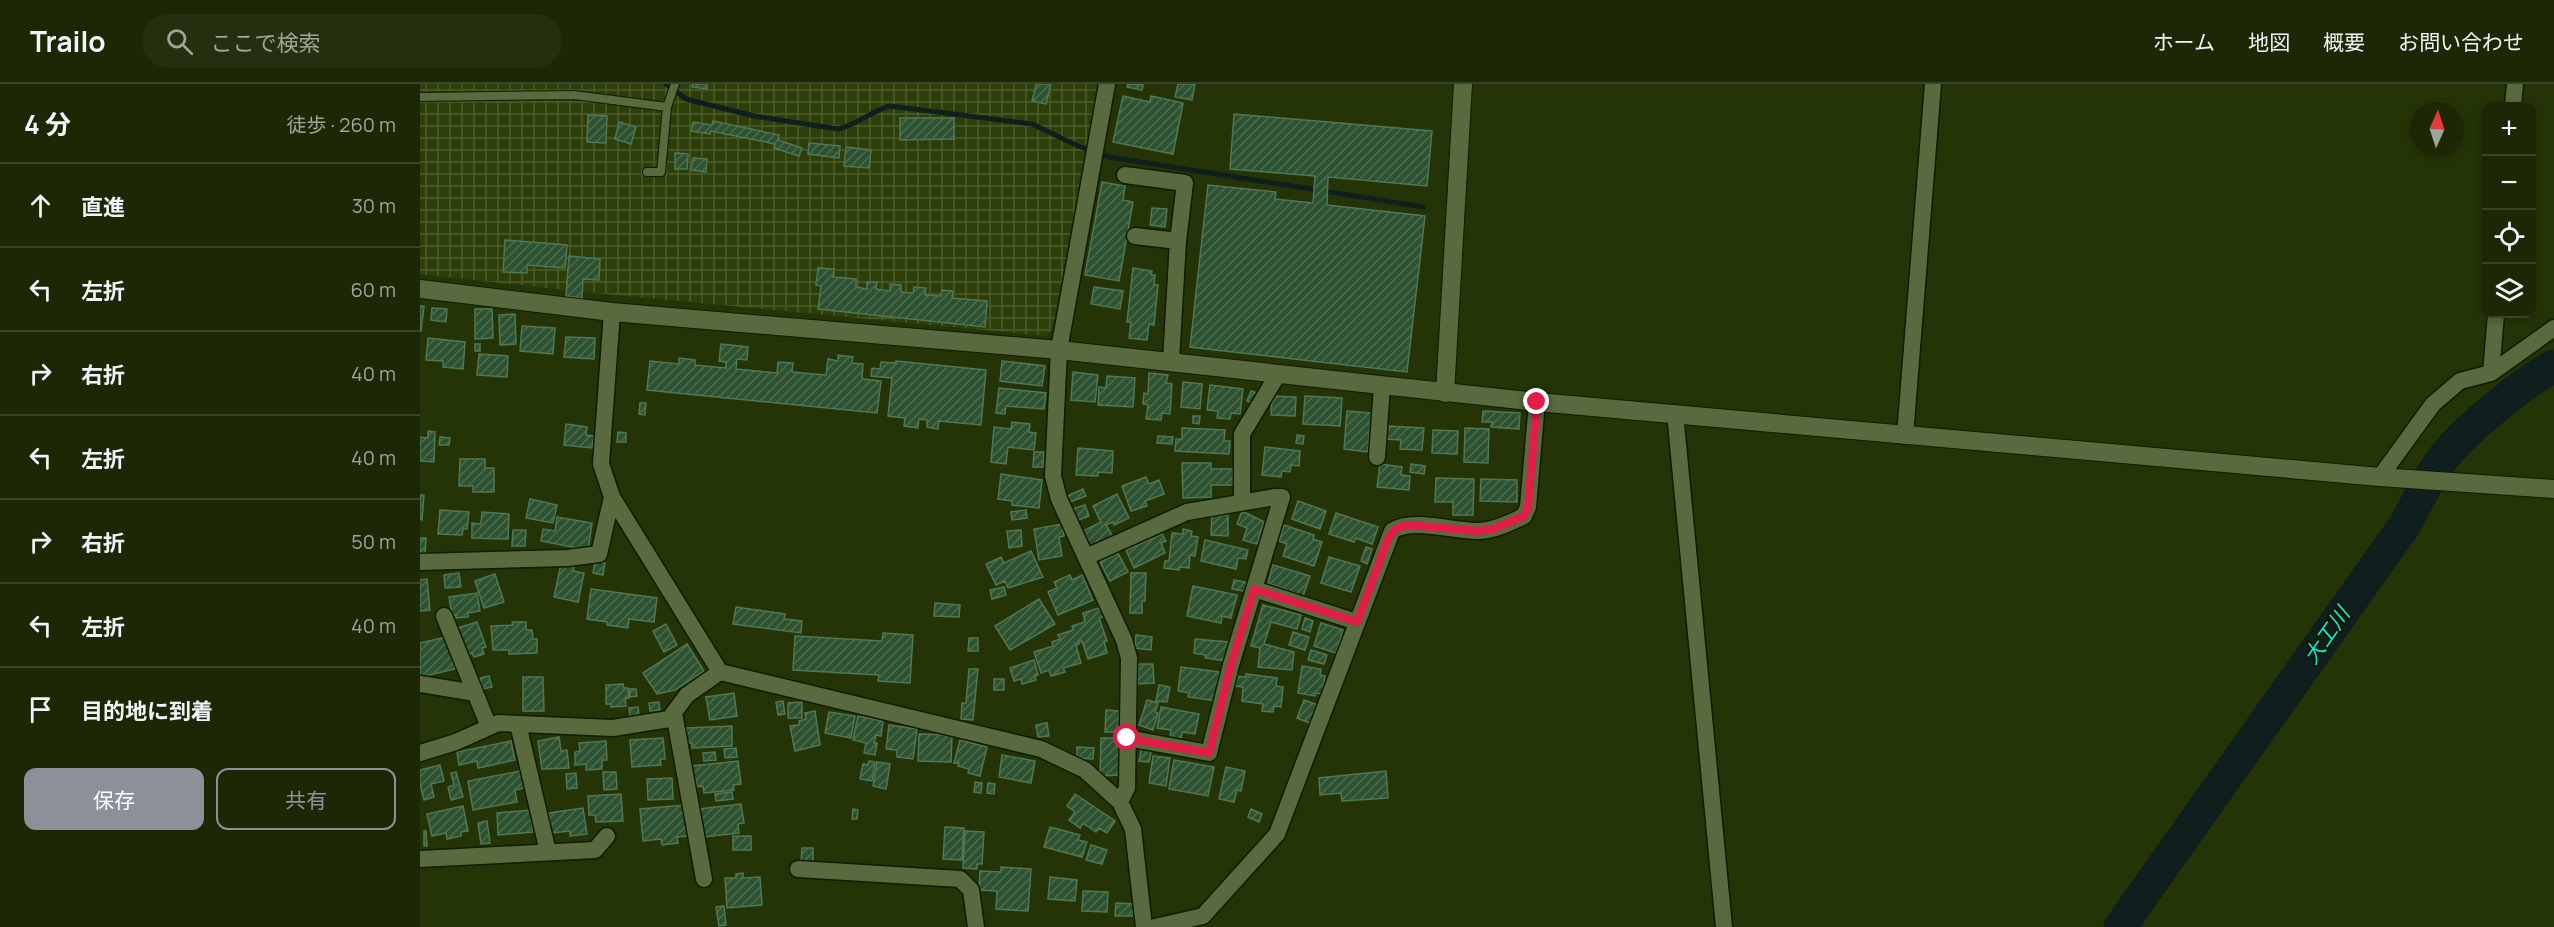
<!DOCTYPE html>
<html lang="ja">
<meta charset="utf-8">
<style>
body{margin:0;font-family:Manrope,"Noto Sans JP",sans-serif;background:#252f0f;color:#f1f3f6}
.controls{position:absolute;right:18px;top:18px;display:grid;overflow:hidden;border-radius:12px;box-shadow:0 3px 9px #0003}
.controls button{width:54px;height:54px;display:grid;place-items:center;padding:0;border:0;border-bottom:2px solid #3a4427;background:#1c2705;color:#f1f3f6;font:30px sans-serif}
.compass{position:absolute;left:1990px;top:18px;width:54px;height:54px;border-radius:50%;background:#1c2705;box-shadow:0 3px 9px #0003;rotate:3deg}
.stop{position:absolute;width:18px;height:18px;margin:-14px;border:4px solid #e11d48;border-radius:50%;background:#fff}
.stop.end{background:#e11d48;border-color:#fff;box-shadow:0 2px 6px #0008}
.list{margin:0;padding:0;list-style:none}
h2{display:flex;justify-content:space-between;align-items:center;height:78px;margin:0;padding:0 24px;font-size:26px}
h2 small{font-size:20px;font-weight:400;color:#a0a59a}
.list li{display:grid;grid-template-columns:39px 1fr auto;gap:18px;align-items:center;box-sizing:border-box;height:84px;padding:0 24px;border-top:2px solid #3a4427}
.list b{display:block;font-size:22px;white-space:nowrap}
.list em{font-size:20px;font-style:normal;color:#a0a59a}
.actions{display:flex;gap:12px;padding:18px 24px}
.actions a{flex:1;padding:14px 0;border:2px solid #8c9099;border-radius:12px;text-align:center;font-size:21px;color:#8c9099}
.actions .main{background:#8c9099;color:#fff}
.icon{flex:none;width:33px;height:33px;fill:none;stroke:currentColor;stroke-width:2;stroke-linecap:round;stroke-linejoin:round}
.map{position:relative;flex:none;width:2134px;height:843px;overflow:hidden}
header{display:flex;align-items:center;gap:36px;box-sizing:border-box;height:84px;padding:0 30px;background:#1c2705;border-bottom:2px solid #3a4427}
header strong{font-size:28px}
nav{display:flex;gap:33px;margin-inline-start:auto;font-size:21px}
.search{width:420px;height:54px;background:#252f0f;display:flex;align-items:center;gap:15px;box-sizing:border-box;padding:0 21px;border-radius:33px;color:#a0a59a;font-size:22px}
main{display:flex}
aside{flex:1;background:#1c2705}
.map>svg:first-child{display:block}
.industrial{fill:url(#industrial-grid)}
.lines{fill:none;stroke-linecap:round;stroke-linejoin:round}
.stream{stroke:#0e1f1d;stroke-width:5}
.river{stroke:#0e1f1d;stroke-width:33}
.building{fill:url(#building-hatch);stroke:#517754;stroke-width:1.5}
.lane-casing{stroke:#101b00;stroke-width:10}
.street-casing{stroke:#101b00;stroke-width:19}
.secondary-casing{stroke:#101b00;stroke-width:20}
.lane{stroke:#586a3e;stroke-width:8}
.street{stroke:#586a3e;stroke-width:16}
.secondary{stroke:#586a3e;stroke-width:18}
.route{stroke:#e11d48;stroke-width:8}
.labels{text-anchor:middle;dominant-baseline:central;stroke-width:5;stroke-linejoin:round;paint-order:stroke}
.water-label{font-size:21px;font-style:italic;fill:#14e6d8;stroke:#121907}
</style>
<header>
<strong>Trailo</strong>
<div class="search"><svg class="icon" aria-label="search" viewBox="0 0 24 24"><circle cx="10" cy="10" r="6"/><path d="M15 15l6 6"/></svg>ここで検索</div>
<nav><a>ホーム</a><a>地図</a><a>概要</a><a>お問い合わせ</a></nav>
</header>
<main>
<aside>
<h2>4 分<small>徒歩 · 260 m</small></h2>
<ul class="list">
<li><svg class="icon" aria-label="ahead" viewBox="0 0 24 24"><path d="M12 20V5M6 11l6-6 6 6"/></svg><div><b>直進</b></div><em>30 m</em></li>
<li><svg class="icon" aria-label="left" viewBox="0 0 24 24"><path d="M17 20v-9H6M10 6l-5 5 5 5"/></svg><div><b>左折</b></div><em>60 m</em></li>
<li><svg class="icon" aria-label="right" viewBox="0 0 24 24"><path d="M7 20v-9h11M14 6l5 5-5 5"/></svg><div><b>右折</b></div><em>40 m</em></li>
<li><svg class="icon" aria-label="left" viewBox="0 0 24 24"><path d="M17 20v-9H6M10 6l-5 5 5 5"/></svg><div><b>左折</b></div><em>40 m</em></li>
<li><svg class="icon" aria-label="right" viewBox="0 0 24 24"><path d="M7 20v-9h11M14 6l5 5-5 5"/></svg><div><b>右折</b></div><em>50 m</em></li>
<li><svg class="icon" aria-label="left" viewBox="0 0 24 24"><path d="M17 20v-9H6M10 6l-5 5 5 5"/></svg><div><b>左折</b></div><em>40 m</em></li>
<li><svg class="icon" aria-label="arrive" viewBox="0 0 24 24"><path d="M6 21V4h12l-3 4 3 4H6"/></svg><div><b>目的地に到着</b></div></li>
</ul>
<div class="actions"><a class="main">保存</a><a>共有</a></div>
</aside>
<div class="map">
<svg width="2134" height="843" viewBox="0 0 2134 843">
<defs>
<pattern id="industrial-grid" width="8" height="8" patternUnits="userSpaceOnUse" patternTransform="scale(1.5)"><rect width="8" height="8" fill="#2d3e08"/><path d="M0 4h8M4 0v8" fill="none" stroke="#4c5b2c"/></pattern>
<pattern id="building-hatch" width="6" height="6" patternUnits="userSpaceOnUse" patternTransform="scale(1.5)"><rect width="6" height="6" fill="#2d5231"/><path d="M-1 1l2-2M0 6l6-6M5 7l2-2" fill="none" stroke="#4c6c4f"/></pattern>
</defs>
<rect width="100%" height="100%" fill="#253407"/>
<path class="industrial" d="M0 0H679L635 234 631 246 626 252 154 207 0 190Z"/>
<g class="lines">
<path class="stream" d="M246 0 266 15 334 32 418 45C437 41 451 27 470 22L612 40 658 62 689 73 1004 123"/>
<path class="river" d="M1700 843 1984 442C1997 420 2008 393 2024 373 2046 345 2103 299 2134 282"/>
</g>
<path class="building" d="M273 0H287V5L272 3Z
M616 0H631L626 20 612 17Z
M708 0 723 1 722 6 707 3Z
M758 0H775L772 16 755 13Z
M703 12 730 18 731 12 763 19 753 70 693 58Z
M814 30 1012 47 1007 102 908 93 907 121 1005 132 987 288 770 263 788 101 856 108 855 115 893 119 895 92 810 85Z
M168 31 187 32 186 59 167 58Z
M480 34H534V55L480 56Z
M293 37 359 51 358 56 382 64 379 72 354 64 355 60 291 47 290 50 271 47 273 38 292 41Z
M199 38 216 43 211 60 195 55Z
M389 59 420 62 419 74 388 70Z
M426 63 451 66 449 84 424 82Z
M255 69 268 70 267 85H255Z
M273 74 287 75 286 88 271 86Z
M682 98 705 102 703 116 713 118 699 197 665 191Z
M732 124 747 125 745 143 730 141Z
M85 156 147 161 145 184 107 181V189L83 188Z
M149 172 180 175 179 196 163 195 162 214 146 212Z
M398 184 414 185 413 193 436 195V203L447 205V198H457L456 205 470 207V200L481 201V208L493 209 494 203 506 204 505 211 521 212 522 206 533 207 532 214 567 217 565 243 398 225 401 202 396 201Z
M713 184 732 187 731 191H735L734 201H738L734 241 729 240 727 256 709 254 711 238H707Z
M674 203 703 207 700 225 671 220Z
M0 222H4L1 247H0Z
M12 224 27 225 26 238 11 236Z
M55 225H72L73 254 55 255Z
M95 230 96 260 80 261 79 231Z
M102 242 135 244 133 270 100 267Z
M146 253 175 254 174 275 144 273Z
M8 254 45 258 43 285 23 283V277L6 276Z
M55 260H60V267H55Z
M301 260 328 263 327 276 317 275 316 285 357 289 358 278 373 279 372 288 406 291 408 275 418 277V271L433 273 432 279 443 280 442 295 461 297 457 329 227 306 230 277 259 280V274L275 276V281L306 284V278L299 277Z
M59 270 88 272 87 293 57 291Z
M476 277 566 286 561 341 519 337 518 345 507 343V336L499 335 498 344 484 342 485 334 468 332 472 294 451 292 452 284 460 285 461 278 476 279Z
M582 277 625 282 622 302 580 297Z
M653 288 678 291 675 318 651 316Z
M729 289 748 291 746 299 752 300 750 330 742 329 741 336 726 335 728 321 723 320 724 309 728 310Z
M687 292 715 294 713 323 678 321 679 303 686 304Z
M763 298 782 300 780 325 761 323Z
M790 301 823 305 820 330 811 329 810 335 797 334 798 327 787 326Z
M579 304 626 309 624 325 586 322 585 330 576 329Z
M831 307 837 309 833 319 827 317Z
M852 312 876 313 875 332 851 331Z
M885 312 922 314 920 342 883 340Z
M220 319H226L225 331 219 330Z
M927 327 951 329 948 368 924 365Z
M1063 327 1100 329 1099 345 1071 343 1072 338H1062Z
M773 332H780L779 340 773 339Z
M592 338 610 340 609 348 616 349 614 366 588 363 586 380 571 378 574 343 591 345Z
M146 340 167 343 166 351 174 352 172 364 144 361Z
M967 342 1004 344 1002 366 980 365 981 356 966 355Z
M762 344 805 346 804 357H810L809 370 755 367 756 355H762Z
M1045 344 1069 345 1068 379 1044 378Z
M1013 346 1038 347 1037 370 1012 369Z
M8 347 15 348 14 378 0 377V353L8 354Z
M198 348 206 349V358H197Z
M877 351 884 352 883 360 876 359Z
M738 352 753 353 752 360 737 359Z
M20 353 30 354 29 361H19Z
M845 363 880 367 879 382 871 381 870 388 862 387 861 393 842 391Z
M658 364 693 367 692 389 678 388V392L656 391Z
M614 368H624L623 383H613Z
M40 375H65V384H74V408H53V402H39Z
M762 379H791V385H813V401H791V413L763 414Z
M960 380 982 383 981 391 990 392 989 406 957 403Z
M991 380 1005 382 1004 390 990 388Z
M581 390 622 396 619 424 592 421V417L578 415Z
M726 393 729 400 739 396 744 410 725 417 727 422 711 427 702 402Z
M1016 394 1054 395 1053 431H1033V418H1015Z
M1061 395 1097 396V418L1060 417Z
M663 405 666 412 650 418 647 412Z
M697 410 709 434 694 441 693 438 686 441 693 453 669 464 661 448 681 438 673 422Z
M0 411H4L2 436 0 435Z
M110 415 137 421 133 439 106 434Z
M878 417 906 427 900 445 872 435Z
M665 421 669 432 656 437 652 425Z
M20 426 49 428 47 445H43L42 451 18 450Z
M606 426 607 434 592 436 591 428Z
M822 427 844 438 837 460 823 456 827 444 817 440Z
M62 428 89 430 88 455 52 454V439L61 440Z
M916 429 958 443 952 460 936 454 934 458 909 450Z
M792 431H808V452L791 451Z
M137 433 172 439 168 466 121 457 123 445 135 447Z
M642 440 644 452 639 453 642 472 619 476 614 445Z
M864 441 894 451 893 455 902 458 894 482 863 472 867 460 859 457Z
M763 445 772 447 771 452 778 453 775 472 770 471 769 484 760 483 759 486 744 484 745 477H749L752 449 763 450Z
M93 446H106L105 462H92Z
M601 446 602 462 589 464 587 447Z
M742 450 746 457 741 459 745 469 714 484 706 466Z
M0 454H6L5 469 0 468Z
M785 456 828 466 826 475 818 474 816 485 781 477Z
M946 463 952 465 947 480 941 477Z
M611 467 623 493 588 504 585 497 576 501 566 480 581 473 584 479Z
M698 469 708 488 690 497 680 478Z
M909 473 940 482 931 508 901 499Z
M175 477 185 479 183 491 173 489Z
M141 480 154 483 153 487 164 489 158 518 134 513Z
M853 481 890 492 883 512 848 499Z
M39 489 41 503 25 504 24 491Z
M711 489H726L725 517H722V529H710Z
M75 490 84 518 64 524 55 497Z
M650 491 652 496 662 491 673 516 638 531 628 508 637 504 634 498Z
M7 495 10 526 0 527V496Z
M814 496 830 499 828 508 812 505Z
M773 502 817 511 811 534 802 532 801 539 767 532Z
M584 503 586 511 572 515 570 506Z
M171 505 237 514 234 538 209 535 208 544 187 541V538L167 535Z
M57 509 60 527 48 529V533L36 534V531H32L29 513Z
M619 515 635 540 590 566 575 542Z
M515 519 540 521 539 533 514 532Z
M843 521 881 531 877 545 851 538 844 560 874 568 872 586 838 583 840 564 831 562Z
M316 523 365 530 364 535 382 537 381 549 313 540Z
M682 523 685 532 679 534 687 557H684L687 569 668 575 662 557 659 558V560L656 561 661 579 643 584 645 588 631 592 629 586 621 589 614 568 633 562 632 558 640 555 638 551 653 546 652 542 665 538 663 529Z
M885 534 893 537 890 548 882 545Z
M57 538 66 563 62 564 64 570 54 573 52 569 47 571 38 544Z
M92 538H106V546H112L113 555H117V569L89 570V566H73L71 542 93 541Z
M901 539 923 546 916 569 894 562Z
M246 540 257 561 244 568 233 547Z
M873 548 889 553 885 566 869 561Z
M463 549 493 551 490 599 458 597 459 591 373 586 375 552 462 557Z
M716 551 732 553 731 566 715 564Z
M27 553 35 585 0 593V559Z
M549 554H558V567H548Z
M775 555 808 558 806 577 785 574 786 571 774 569Z
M267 560 284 587 255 606 237 610 223 589Z
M891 566 907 571 904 580 888 576Z
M614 576 618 591 615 592 616 596 602 600 601 595 594 597 590 584Z
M718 580H733L734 599 718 600Z
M882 582 901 585 900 591 905 592 902 610 896 609 895 612 878 609Z
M761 583 799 588 796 617 768 613 769 609 758 607Z
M549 585H558L553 636 541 635 542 619H546Z
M826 590 857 594 856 602 863 603 861 623 854 622 853 628 842 627 843 620 822 617 823 603 815 602 816 592 826 593Z
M69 592 72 603 62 605 60 594Z
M103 593H123L124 627H103Z
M574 595H584V606H574Z
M203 600 204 604H208L209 614 205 615 206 622 191 623V620H186V601Z
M739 601 750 603 747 618 736 617Z
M209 605H216L217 612 210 613Z
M314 609 317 632 290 636 286 613Z
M727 616 738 619 735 628 738 629 733 646 719 641Z
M884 616 898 621 892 640 877 634Z
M363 617 365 630 358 631 356 618Z
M239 618 240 626 230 627 229 619Z
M382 618V634H368V619Z
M218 623 219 631 210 632 209 624Z
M741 623 779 630 775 650 762 648 761 655 750 654 751 646 737 644Z
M686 626 699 627 698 648H685Z
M395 627 400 661 375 667 370 642 379 641V637L386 635 385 629Z
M409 628 435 632 431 654 405 649Z
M438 632 463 637 461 652 456 651 454 659H457L455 671 444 669 446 659 433 656Z
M627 639 629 652 618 653 616 641Z
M469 641 497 645 493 675 477 673V666L466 665Z
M312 642V662L272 664V659H266V644Z
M499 650 532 651 531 678 498 677Z
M139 653 141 667 147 666 149 684 122 685 118 657Z
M243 654 245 675H240L241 681 212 683 210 656Z
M681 654H699V691L680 692Z
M540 656 567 663 560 692 548 689 549 685 538 682 539 679H534Z
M91 657 95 676 58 684 57 677 39 681 37 668Z
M186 657 187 676H182V685L166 686V680L155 681V668L160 667 159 659Z
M722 662 732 663 729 678 719 677Z
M657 663 674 664 673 675 657 674Z
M316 664 317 673 305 674 304 665Z
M295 668 296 676 284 677 283 669Z
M582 671 615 677 611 699 579 693Z
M733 672 750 674 746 702 729 699Z
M754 676 794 683 788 712 749 705Z
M318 677 321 700 313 701 314 706 284 709 283 702 277 703 276 695H273L272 682Z
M449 677 455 678 452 697 440 695 443 680 448 681Z
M457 678 470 680 466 705 453 702Z
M20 681 24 697 11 700 14 713 4 716 0 700V686Z
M806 683 825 687 821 707 817 706 814 718 799 715Z
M101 687 104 704 95 706 97 718 53 726 48 697Z
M966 687 968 714 922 717 921 709 900 711 899 694Z
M36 688 43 713 31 716 28 703 34 701 31 689Z
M183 688H196L197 705 184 706Z
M156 689 157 704 147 705 146 690Z
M252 694 253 715 228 716 227 695Z
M555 698 562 699 561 709 554 708Z
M568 699 575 700 574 710 567 709Z
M312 708 313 715 296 717 295 710Z
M201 710 203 737 176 738 175 731H169L168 712Z
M655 710 695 737 687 749 679 744 676 748 663 739 660 744 649 736 655 728 647 722Z
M321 720 324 739 318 740 319 749 283 753 279 725Z
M264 721 267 752 257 753 258 759 242 761 241 755 223 757 220 725Z
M43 722 48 747 41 748V752L27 755 26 749 12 752 7 730Z
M163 724 167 750 150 752V747L131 749 129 729Z
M433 725 438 726 437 735H432Z
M831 725 842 730 839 738 828 733Z
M111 726 113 748 78 751 77 729Z
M67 737 70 759 61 760 58 739Z
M525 743 544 744 542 776 523 775Z
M630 743 660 751 658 756 667 758 662 773 624 763Z
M4 747H6L7 762H4Z
M545 747 564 748 562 780H557V785L543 784Z
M313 752H331V766H313Z
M671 761 687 766 682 780 666 776Z
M382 764H393V779L381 778Z
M581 783 611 785 608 827 576 825 577 807 559 806 560 787 581 788Z
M323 789V794L340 793 342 821 307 824 305 794H316V790Z
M630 793 657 796 655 817 628 815Z
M663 807 688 808 687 828 662 827Z
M696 819 714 820 713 832H695Z
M304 822 306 841 299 842 296 823Z"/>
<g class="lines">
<g class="lane-casing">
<path id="lane" d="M0 13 154 11 247 23
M227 88H241L247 23 255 0"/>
</g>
<g class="street-casing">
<path id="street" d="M687 0 639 266 633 392 639 415 704 556 709 574 707 704 700 718
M2093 22 2095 0
M705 91 765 99 758 157 751 277
M715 152 758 157
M192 228 181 380 192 413 300 588
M2071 289 2076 230
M1255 329 1304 843
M1485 352 1513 0
M957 373 962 302
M1960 393 2013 320 2040 297 2071 289 2134 244
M822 418V350L858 290
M666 473 767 428 855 413H862L811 581 789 669 707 654
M0 478 148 474 179 470 192 413
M834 505 937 538
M24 532 69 643
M0 600 55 609
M254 629 284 795
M98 640 128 768
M0 669 36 658 78 639 193 644 249 635 267 611 300 588 621 665 665 686 700 718 713 745 724 843
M0 775 175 766 187 752
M378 785 540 795 551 806 556 843
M735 843 783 832 857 750 972 447C993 433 1034 448 1060 447 1075 446 1090 439 1104 432L1108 423 1117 318"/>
</g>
<g class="secondary-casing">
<path id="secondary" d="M0 205 192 228 639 266 1117 318 1960 393 2134 405
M1025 309 1043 0"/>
</g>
<use href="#lane" class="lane"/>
<use href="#street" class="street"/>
<use href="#secondary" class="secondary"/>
</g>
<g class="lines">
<path class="route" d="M707 654 789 669 811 581 834 505 937 538 968 455C973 446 977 443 988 441L1057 447 1073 445 1104 432 1108 423 1117 318"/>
</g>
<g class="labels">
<g class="water-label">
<text transform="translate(1906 551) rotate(-55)">大工川</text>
</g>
</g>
</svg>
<div class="controls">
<button>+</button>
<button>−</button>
<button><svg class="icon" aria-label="locate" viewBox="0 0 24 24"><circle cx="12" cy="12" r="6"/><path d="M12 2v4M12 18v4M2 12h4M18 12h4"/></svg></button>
<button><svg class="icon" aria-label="layers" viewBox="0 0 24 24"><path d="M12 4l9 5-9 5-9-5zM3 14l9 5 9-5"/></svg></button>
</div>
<svg class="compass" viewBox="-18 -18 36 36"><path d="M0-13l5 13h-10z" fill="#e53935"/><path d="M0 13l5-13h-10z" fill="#a0a59a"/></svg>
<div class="stop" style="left:707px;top:654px"></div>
<div class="stop end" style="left:1117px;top:318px"></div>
</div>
</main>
